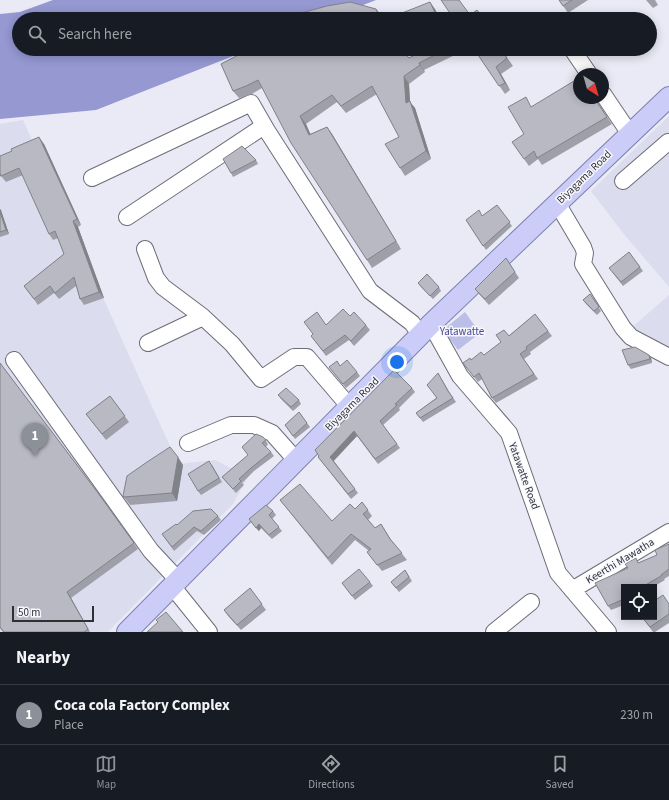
<!DOCTYPE html>
<style>
body{margin:0;font-family:"Source Sans 3",sans-serif;background:#20242c;color:#f1f3f6}
.controls{position:absolute;right:12px;bottom:12px;display:grid;overflow:hidden;border-radius:0px;box-shadow:0 2px 10px #0003}
.controls button{width:36px;height:36px;display:grid;place-items:center;padding:0;border:0;border-bottom:1px solid #363941;background:#171b24;color:#f1f3f6;font:20px sans-serif}
.compass{position:absolute;left:573px;top:68px;width:36px;height:36px;border-radius:50%;background:#171b24;box-shadow:0 2px 10px #0003;rotate:143deg}
.scale{position:absolute;left:12px;bottom:10px;width:82px;box-sizing:border-box;padding-left:4px;border:2px solid #2f3034;border-top:0;font-size:11px;line-height:14px;white-space:nowrap;color:#2f3034;-webkit-text-stroke:3px #f7f7fe;paint-order:stroke}
.you{position:absolute;left:397px;top:362px;width:14px;height:14px;margin:-10px;border:3px solid #fff;border-radius:50%;background:#1a73e8;box-shadow:0 0 0 6px #1a73e833}
.badge{display:grid;place-items:center;width:26px;height:26px;border-radius:50%;background:#8c9099;color:#fff;font-size:13px;font-weight:700}
.pin{position:absolute;translate:-50% -33px;filter:drop-shadow(0 1px 2px #0008)}
.pin::after{content:'';position:absolute;top:21px;width:14px;height:12px;background:inherit;clip-path:polygon(0 0,100% 0,50% 100%)}
.list{margin:0;padding:0;list-style:none}
h2{display:flex;justify-content:space-between;align-items:center;height:52px;margin:0;padding:0 16px;font-size:17px}
h2 small{font-size:13px;font-weight:400;color:#9ea1a6}
.list li{display:grid;grid-template-columns:26px 1fr auto;gap:12px;align-items:center;box-sizing:border-box;height:60px;padding:0 16px;border-top:1px solid #363941}
.list b{display:block;font-size:15px;white-space:nowrap}
.list p{margin:0;font-size:13px;white-space:nowrap;color:#9ea1a6}
.list em{font-size:13px;font-style:normal;color:#9ea1a6}
.icon{flex:none;width:22px;height:22px;fill:none;stroke:currentColor;stroke-width:2;stroke-linecap:round;stroke-linejoin:round}
.map{position:relative;flex:none;width:669px;height:632px;overflow:hidden}
.search{position:absolute;background:#171b24;box-shadow:0 2px 10px #0003;left:12px;right:12px;top:12px;height:44px;display:flex;align-items:center;gap:10px;box-sizing:border-box;padding:0 14px;border-radius:22px;color:#9ea1a6;font-size:15px}
.sheet{height:112px;background:#171b24}
nav{display:flex;justify-content:space-around;align-items:center;box-sizing:border-box;height:56px;border-top:1px solid #363941;background:#171b24;font-size:11px;color:#9ea1a6}
nav a{display:grid;justify-items:center;gap:2px}
nav .on{color:#8c9099}
.map>svg:first-child{display:block}
.built{fill:#dbdcee}
.green{fill:#bbbee6}
.water{fill:#9598d1}
.lines{fill:none;stroke-linecap:round;stroke-linejoin:round}
.minor-casing{stroke:#6d6d77;stroke-width:18}
.major-casing{stroke:#7e80b1;stroke-width:22}
.minor{stroke:#fff;stroke-width:16}
.major{stroke:#cbcdf8;stroke-width:20}
.wall{fill:#9e9fa8}
.shaded-wall{fill:#818288}
.building{fill:#b8b9c3;stroke:#818288}
.labels{text-anchor:middle;dominant-baseline:central;stroke-width:3;stroke-linejoin:round;paint-order:stroke}
.street-label{font-size:11px;fill:#2f3034;stroke:#f7f7fe}
.park-label{font-size:11px;fill:#4b4a90;stroke:#f7f7fe}
</style>
<div class="map">
<svg width="669" height="632" viewBox="0 0 669 632">
<rect width="100%" height="100%" fill="#e9eaf5"/>
<path class="built" d="M669 116V287L623 233 591 191Z
M23 120 178 464 215 460 248 477 233 504 108 632H0V124Z
M669 295V361L630 329Z"/>
<path class="green" d="M465 312 480 333 458 350 443 330Z"/>
<path class="water" d="M53 0H376L327 19H19V49H251L96 110 0 119V14L20 12Z"/>
<g class="lines">
<g class="minor-casing">
<path id="minor" d="M572 49 589 74
M603 94 630 134
M92 178 251 103 266 129
M623 181 668 142
M557 203 583 247 585 253 583 264 623 328 631 337 669 357
M127 217 264 126 370 291 412 323 420 334
M145 249 156 278 163 287 203 317 232 344 261 379 294 357H307L349 406
M431 324 460 376 509 433 558 573 608 632
M148 343 203 317
M14 360 151 551 178 580
M188 443 231 425H254L272 433 296 460
M172 586 209 632
M572 590 669 532
M494 632 531 602"/>
</g>
<g class="major-casing">
<path id="major" d="M127 632 431 324 669 97"/>
</g>
<use href="#minor" class="minor"/>
<use href="#major" class="major"/>
</g>
<path class="wall" d="M559 0H588L568 13Z
M646 0H655L658 5 653 8Z
M422 49H455L457 54 424 70 425 72 409 84 410 102 415 108 431 159 405 176 400 168 399 137 377 94 346 113 337 102 306 124 310 134 327 127 332 134 401 249 372 268 367 260 262 88 252 94 239 98 233 91 221 64 409 58 423 51Z
M474 49H516L506 56 513 66 501 74 510 90 505 94Z
M595 99 612 124 542 165 538 159 529 166 512 142 524 134 532 106Z
M44 144 81 225 78 227 104 298 84 305 80 299 76 286 59 299 54 293 38 305 24 286 64 254 58 238 53 240 49 234 23 175 6 182 1 176 0 177V156Z
M256 160 258 164 233 177 231 173Z
M497 205 512 226 486 250 466 220 482 216Z
M0 209 9 234 0 237Z
M629 252 643 271 623 286 612 272Z
M506 258 519 278 489 305 479 294 475 289Z
M418 283 439 287 441 291 433 299 421 287Z
M590 294 601 311 597 315 586 304 583 300Z
M535 314 552 336 530 352 531 354 524 359 538 379 496 403 492 398 482 379 478 382 463 363 471 360 484 355 501 342Z
M350 316 366 325 370 330 354 346 349 340 326 356 311 336 326 325Z
M649 355 651 358 652 363 631 369 628 365Z
M0 363 98 493 138 549 71 598 90 632H3L0 628Z
M340 366 357 372 360 376 346 388 329 367Z
M438 373 450 393 456 402 423 422 416 413 436 398Z
M412 388 415 392 399 408 400 410 383 425 400 448 378 464 357 436 334 461 358 493 351 499 318 457Z
M278 395 299 400 301 404 293 411 281 399Z
M110 396 129 422 106 440 86 414Z
M299 412 310 427 295 439 285 425Z
M263 437 268 444 266 447 271 452 274 456 254 471 242 483 244 485 236 493 222 477 248 455Z
M183 465 177 501 130 505 123 496Z
M212 465 222 482 201 495 198 491Z
M280 500 332 521 355 509 362 502 372 516 368 520 375 528 381 524 392 541 407 560 382 571 367 552 369 551 355 540 332 565Z
M273 511 276 515 272 519 282 531 272 539 261 528 259 531 249 519Z
M218 516 221 520 204 535 197 531 174 551 162 534 177 525Z
M669 544V576L664 579 665 580 653 587H624V605L611 610 608 606 628 568 657 555Z
M405 570 412 581 399 592 391 582Z
M370 582 373 586 355 600 342 583Z
M250 588 266 610 241 630 228 616 224 610Z
M669 604V623L655 632H653L642 617Z"/>
<path class="shaded-wall" d="M430 2 435 9 440 19H438Z
M376 9 382 16 383 19H380Z
M419 63 424 70 425 72 420 65Z
M496 67 501 74 510 90 505 83Z
M404 76 409 84 410 102 415 108 431 159 426 151 406 103Z
M300 116 306 124 314 142 309 135Z
M327 127 332 134 401 249 396 241Z
M39 137 44 144 81 225 77 219Z
M0 209 1 210 9 234 6 230 0 212Z
M73 221 78 227 104 298 99 292Z
M649 355 651 358 652 363 650 359Z
M354 431 357 436 333 461 330 457Z
M178 457 183 465 177 501 172 493Z
M259 524 261 528 259 531 256 528Z
M67 592 71 598 90 632 88 629Z"/>
<path class="building" d="M441 0H459L470 15 477 10 484 19H454Z
M559 0H572L563 6Z
M350 2 376 9 380 19H279L327 6Z
M430 2 438 19H387Z
M241 49H401L409 58 423 51 422 49H447L419 63 420 65 404 76 406 103 410 101 426 151 400 168 385 144 399 137 372 86 341 106 332 95 300 116 309 135 327 127 396 241 367 260 291 143 258 80 246 86 233 91 221 64 242 53Z
M474 49H500L507 58 496 67 505 83 499 86Z
M579 78V98H594L607 117 537 158 534 151 524 159 512 142 524 134 508 107 526 97 531 107Z
M39 137 77 219 73 221 99 292 80 299 74 277 55 293 50 286 34 299 24 286 64 254 55 231 49 234 19 168 1 176 0 173V156L12 151 11 149Z
M242 146 256 160 231 173 223 159Z
M497 205 510 222 483 246 466 220 479 210 482 216Z
M0 212 6 230 0 232Z
M629 252 640 267 621 282 609 268Z
M506 258 515 272 485 299 475 289Z
M427 274 439 287 430 296 418 283Z
M590 294 599 307 594 311 583 300Z
M343 309 350 316 354 312 366 325 351 341 345 335 323 351 311 336 313 334 304 322 317 312 326 325Z
M535 314 548 331 526 347 527 349 520 354 534 374 492 398 479 373 474 377 463 363 470 358 471 360 481 352 484 355 501 342 496 335 504 330 509 336Z
M635 347 649 355 650 359 628 365 622 350Z
M347 360 357 372 343 384 329 367 337 361 340 366Z
M0 363 98 493 134 543 67 592 88 629 84 632H4L0 627Z
M394 370 412 388 395 404 397 405 380 421 397 444 375 459 354 431 330 457 355 489 348 494 318 457 319 456 315 450Z
M438 373 448 391 453 398 420 418 416 413 437 398 427 385Z
M286 388 299 400 291 407 278 395Z
M110 396 125 416 102 434 86 414Z
M299 412 307 423 293 436 285 425Z
M256 434 263 437 266 440 262 443 271 452 251 468 239 479 241 481 233 489 222 477 248 455 242 447Z
M170 447 178 457 172 493 124 497 123 496 127 476 147 462Z
M209 461 219 478 198 491 188 474Z
M300 484 332 521 350 504 355 509 362 502 368 510 363 514 375 528 381 524 390 539 402 553 377 565 367 552 371 549 351 534 328 558 280 500Z
M266 505 273 511 269 515 279 527 269 535 259 524 256 528 249 519Z
M211 509 218 516 201 531 194 527 172 547 162 534 176 524 177 525 193 511Z
M669 544V569L661 575V576L642 587H624V599L608 606 595 583 628 568 625 564 636 558 638 563 657 555 655 550Z
M359 569 370 582 352 596 342 583Z
M405 570 409 577 396 588 391 582Z
M250 588 262 604 237 625 224 610Z
M663 595 669 604V614L650 627 642 617H654V601Z
M166 612 183 632H147L158 622 156 620Z"/>
<g class="labels">
<g class="street-label">
<text transform="translate(584 177) rotate(-44)">Biyagama Road</text>
<text transform="translate(352 404) rotate(-45)">Biyagama Road</text>
<text transform="translate(524 476) rotate(70)">Yatawatte Road</text>
<text transform="translate(620 561) rotate(-31)">Keerthi Mawatha</text>
</g>
<g class="park-label">
<text x="462" y="331">Yatawatte</text>
</g>
</g>
</svg>
<div class="controls">
<button><svg class="icon" aria-label="locate" viewBox="0 0 24 24"><circle cx="12" cy="12" r="6"/><path d="M12 2v4M12 18v4M2 12h4M18 12h4"/></svg></button>
</div>
<svg class="compass" viewBox="-18 -18 36 36"><path d="M0-13l5 13h-10z" fill="#e53935"/><path d="M0 13l5-13h-10z" fill="#9ea1a6"/></svg>
<div class="scale">50 m</div>
<div class="you"></div>
<div class="pin badge" style="left:35px;top:456px">1</div>
<div class="search"><svg class="icon" aria-label="search" viewBox="0 0 24 24"><circle cx="10" cy="10" r="6"/><path d="M15 15l6 6"/></svg>Search here</div>
</div>
<section class="sheet">
<h2>Nearby<small></small></h2>
<ul class="list">
<li><span class="badge">1</span><div><b>Coca cola Factory Complex</b><p>Place</p></div><em>230 m</em></li>
</ul>
</section>
<nav>
<a class="on"><svg class="icon" aria-label="map" viewBox="0 0 24 24"><path d="M3 6l6-2 6 2 6-2v14l-6 2-6-2-6 2zM9 4v14M15 6v14"/></svg>Map</a>
<a><svg class="icon" aria-label="directions" viewBox="0 0 24 24"><path d="M12 3l9 9-9 9-9-9zM9 14v-3h6M13 9l2 2-2 2"/></svg>Directions</a>
<a><svg class="icon" aria-label="saved" viewBox="0 0 24 24"><path d="M7 4h10v16l-5-4-5 4z"/></svg>Saved</a>
</nav>
